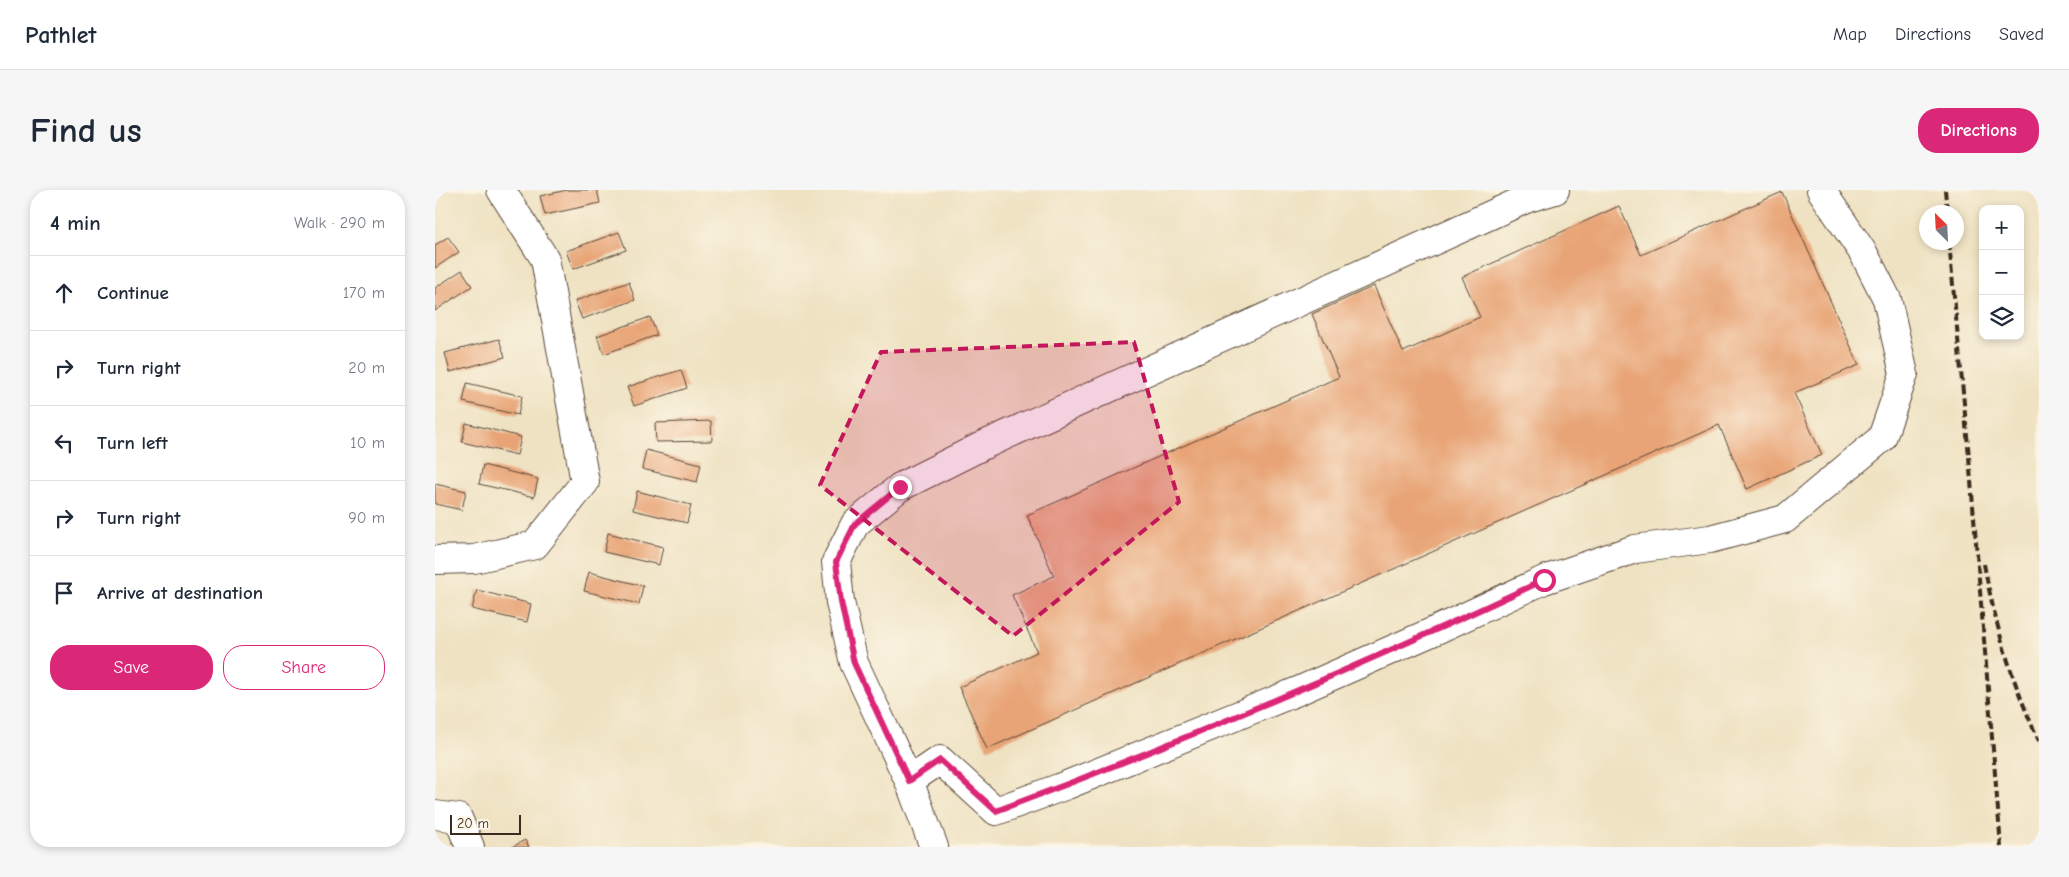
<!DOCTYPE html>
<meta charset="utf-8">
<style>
body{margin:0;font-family:"Comic Neue",sans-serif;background:#f6f6f7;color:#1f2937}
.controls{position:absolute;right:15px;top:15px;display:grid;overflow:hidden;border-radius:10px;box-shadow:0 2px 8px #0003}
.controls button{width:45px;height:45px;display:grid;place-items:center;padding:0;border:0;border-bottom:1px solid #e0e1e3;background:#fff;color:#1f2937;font:25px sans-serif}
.compass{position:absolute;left:1484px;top:15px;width:45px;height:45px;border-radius:50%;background:#fff;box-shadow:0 2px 8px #0003;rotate:336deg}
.scale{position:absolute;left:15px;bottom:12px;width:71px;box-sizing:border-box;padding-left:5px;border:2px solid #3b2a1e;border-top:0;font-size:14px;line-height:18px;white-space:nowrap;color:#3b2a1e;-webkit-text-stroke:4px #fcf5e5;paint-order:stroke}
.stop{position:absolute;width:15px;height:15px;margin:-11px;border:4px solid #db2777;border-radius:50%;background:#fff}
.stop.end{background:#db2777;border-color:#fff;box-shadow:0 1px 5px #0008}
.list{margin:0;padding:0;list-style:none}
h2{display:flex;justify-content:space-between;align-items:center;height:65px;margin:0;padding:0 20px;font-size:21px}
h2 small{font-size:16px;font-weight:400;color:#747a83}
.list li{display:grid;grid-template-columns:32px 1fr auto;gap:15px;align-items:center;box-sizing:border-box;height:75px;padding:0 20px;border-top:1px solid #e0e1e3}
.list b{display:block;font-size:19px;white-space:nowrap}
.list em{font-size:16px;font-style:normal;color:#747a83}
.actions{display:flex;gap:10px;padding:15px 20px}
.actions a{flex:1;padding:11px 0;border:1px solid #db2777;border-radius:20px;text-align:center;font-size:18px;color:#db2777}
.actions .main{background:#db2777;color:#fff}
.icon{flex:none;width:28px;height:28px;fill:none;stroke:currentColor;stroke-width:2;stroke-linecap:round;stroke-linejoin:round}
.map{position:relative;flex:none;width:1604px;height:657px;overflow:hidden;border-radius:20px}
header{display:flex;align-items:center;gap:30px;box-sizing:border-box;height:70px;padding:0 25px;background:#fff;border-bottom:1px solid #e0e1e3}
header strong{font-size:24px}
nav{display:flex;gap:28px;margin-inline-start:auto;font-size:18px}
.intro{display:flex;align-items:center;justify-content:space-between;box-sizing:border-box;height:120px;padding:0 30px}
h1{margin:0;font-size:35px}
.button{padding:12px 22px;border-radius:20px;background:#db2777;color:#fff;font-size:18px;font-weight:700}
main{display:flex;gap:30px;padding:0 30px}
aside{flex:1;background:#fff;border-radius:20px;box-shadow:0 2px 8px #0003}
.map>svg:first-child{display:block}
.building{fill:#e8a476}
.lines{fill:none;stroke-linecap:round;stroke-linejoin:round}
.minor-casing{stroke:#564637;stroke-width:30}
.minor{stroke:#fff;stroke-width:28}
.rail{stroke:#3b2a1e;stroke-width:4;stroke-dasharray:8 4;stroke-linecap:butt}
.route{stroke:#db2777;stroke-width:6}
.marked{fill:#c2185b;fill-opacity:0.2;stroke:#c2185b;stroke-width:4;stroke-dasharray:10 6;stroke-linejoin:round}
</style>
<header>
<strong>Pathlet</strong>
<nav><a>Map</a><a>Directions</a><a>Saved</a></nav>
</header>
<div class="intro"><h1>Find us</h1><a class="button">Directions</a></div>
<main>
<aside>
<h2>4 min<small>Walk · 290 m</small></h2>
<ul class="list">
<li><svg class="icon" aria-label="ahead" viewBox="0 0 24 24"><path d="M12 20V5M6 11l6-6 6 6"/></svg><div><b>Continue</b></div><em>170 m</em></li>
<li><svg class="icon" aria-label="right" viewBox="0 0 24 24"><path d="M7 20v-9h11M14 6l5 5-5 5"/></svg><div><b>Turn right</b></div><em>20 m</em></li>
<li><svg class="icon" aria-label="left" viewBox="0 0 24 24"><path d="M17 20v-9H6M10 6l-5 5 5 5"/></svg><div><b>Turn left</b></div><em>10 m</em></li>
<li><svg class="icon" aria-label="right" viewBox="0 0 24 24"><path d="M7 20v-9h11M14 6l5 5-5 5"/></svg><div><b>Turn right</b></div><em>90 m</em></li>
<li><svg class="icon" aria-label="arrive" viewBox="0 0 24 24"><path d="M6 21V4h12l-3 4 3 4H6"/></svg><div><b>Arrive at destination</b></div></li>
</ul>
<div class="actions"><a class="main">Save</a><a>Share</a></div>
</aside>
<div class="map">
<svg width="1604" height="657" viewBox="0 0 1604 657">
<rect width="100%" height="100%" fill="#fcf5e5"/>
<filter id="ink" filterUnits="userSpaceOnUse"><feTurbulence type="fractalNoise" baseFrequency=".02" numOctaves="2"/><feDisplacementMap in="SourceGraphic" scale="10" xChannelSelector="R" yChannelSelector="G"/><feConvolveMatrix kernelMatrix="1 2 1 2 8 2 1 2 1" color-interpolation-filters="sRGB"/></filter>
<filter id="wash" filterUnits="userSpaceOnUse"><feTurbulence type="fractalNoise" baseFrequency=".0096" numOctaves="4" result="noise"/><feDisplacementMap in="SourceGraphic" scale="20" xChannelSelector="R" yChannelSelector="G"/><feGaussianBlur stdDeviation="1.12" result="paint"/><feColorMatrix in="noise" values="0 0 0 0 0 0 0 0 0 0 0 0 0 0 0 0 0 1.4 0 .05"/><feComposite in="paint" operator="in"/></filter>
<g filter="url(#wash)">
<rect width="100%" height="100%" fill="#efe2c2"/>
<g id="blocks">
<path class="building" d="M132 0H162L165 13 110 25 105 6Z
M1347 2 1424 175 1359 203 1387 265 1312 299 1284 235 552 559 524 497 602 462 577 405 619 386 592 325 904 187 877 124 939 96 968 162 1045 127 1027 87 1184 16 1206 65Z
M184 42 191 60 138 79 131 61Z
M13 47 24 62 0 78V55Z
M27 80 37 96 0 121V98Z
M194 92 200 110 147 129 140 111Z
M215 127 222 145 169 164 162 146Z
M64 149 70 167 15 182 10 163Z
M246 180 252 198 199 216 192 197Z
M32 193 87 206 83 225 28 212Z
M276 231 277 251 221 252 220 233Z
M31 233 86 247 82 265 27 252Z
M211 260 266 274 262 292 207 279Z
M48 275 103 289 99 307 44 294Z
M0 294 31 301 27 320 0 314Z
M202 301 256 315 252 333 198 320Z
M173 343 228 357 224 375 169 362Z
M154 382 208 396 204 414 149 401Z
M42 400 96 414 92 432 37 419Z
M90 650 94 657H77Z"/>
</g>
</g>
<g filter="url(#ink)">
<use href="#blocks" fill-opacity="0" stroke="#564637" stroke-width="1"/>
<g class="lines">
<g class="minor-casing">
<path id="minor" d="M0 370 39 369 100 355 150 292 110 69 66 0
M474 591 505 570 561 621 632 595 863 501 997 442 1109 390 1200 359 1275 349 1350 329 1447 248 1469 184 1452 109 1429 64 1386 0
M0 625 23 628 35 657
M499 657 474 591 419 473 405 412 401 372 420 334 465 297 549 255 1093 8 1120 0"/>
</g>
<use href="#minor" class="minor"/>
<path class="rail" d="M1510 0 1512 22
M1514 52 1534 267 1566 657
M1549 374C1560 435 1578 495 1604 551"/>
</g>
</g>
<g class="lines" filter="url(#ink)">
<path class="route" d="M465 297 420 334 401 372 406 412 419 473 474 591 505 570 561 621C747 552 930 474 1109 390"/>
</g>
<path class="marked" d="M699 152 744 312 578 446 385 295 446 162Z"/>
</svg>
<div class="controls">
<button>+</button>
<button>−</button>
<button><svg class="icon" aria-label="layers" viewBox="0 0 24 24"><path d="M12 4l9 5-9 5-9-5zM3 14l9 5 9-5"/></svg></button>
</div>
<svg class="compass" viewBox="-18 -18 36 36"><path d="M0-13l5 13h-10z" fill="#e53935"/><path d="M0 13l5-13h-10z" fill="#747a83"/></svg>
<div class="scale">20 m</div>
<div class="stop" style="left:1109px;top:390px"></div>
<div class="stop end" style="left:465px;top:297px"></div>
</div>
</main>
